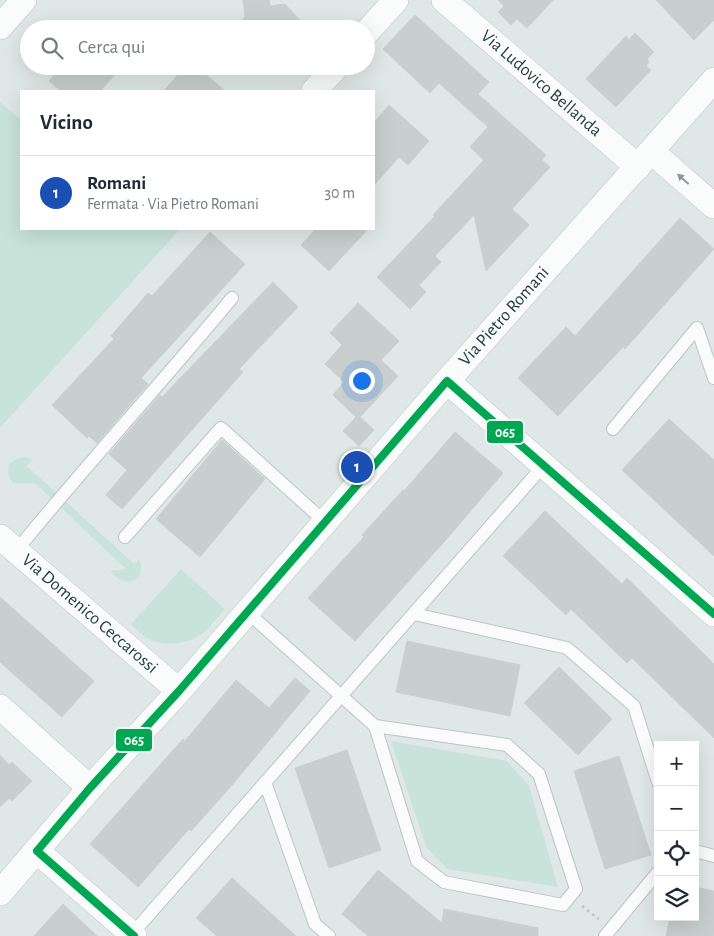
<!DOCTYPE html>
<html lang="it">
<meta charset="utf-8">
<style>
body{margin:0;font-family:"Alegreya Sans",sans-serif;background:#f2f2f3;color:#1f2937}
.controls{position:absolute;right:15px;bottom:15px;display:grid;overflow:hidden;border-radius:0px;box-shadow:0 5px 20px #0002}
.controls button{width:45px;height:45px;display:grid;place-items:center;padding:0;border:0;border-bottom:1px solid #e0e1e3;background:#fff;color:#1f2937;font:25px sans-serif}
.you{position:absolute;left:361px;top:380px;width:18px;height:18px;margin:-12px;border:4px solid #fff;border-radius:50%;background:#1a73e8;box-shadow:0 0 0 8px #1a73e833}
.badge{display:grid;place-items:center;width:32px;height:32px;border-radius:50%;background:#617678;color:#fff;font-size:16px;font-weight:700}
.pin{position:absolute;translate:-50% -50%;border:2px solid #fff;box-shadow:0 1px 5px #0006}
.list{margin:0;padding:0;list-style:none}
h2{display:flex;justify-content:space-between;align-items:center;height:65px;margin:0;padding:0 20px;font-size:21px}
h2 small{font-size:16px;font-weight:400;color:#747a83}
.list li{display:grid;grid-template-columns:32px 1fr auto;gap:15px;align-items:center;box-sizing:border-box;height:75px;padding:0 20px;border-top:1px solid #e0e1e3}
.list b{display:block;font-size:19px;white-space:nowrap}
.list p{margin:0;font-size:16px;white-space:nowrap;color:#747a83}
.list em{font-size:16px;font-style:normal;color:#747a83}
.icon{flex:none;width:28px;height:28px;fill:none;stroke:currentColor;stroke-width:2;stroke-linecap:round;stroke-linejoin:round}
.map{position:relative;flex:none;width:714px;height:936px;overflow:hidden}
.search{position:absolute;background:#fff;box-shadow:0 5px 20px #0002;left:20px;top:20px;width:355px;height:55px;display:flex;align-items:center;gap:12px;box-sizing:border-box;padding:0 18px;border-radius:28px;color:#747a83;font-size:19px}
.panel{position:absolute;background:#fff;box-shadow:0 5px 20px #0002;left:20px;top:90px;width:355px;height:140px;border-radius:0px}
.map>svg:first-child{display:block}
.green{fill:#c8e3da}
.building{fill:#c8cfce;stroke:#c9d1d0}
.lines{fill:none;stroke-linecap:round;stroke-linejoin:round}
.lane-casing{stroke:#bdc4c4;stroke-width:14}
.street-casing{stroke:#bdc4c4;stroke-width:26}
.path{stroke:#bec8c9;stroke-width:3;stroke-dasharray:2.5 4;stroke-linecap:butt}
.lane{stroke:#fafcfb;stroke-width:12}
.street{stroke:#fafcfb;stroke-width:25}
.bus-1-casing{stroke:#eef8f6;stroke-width:11}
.bus-1{stroke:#00a651;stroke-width:8}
.oneway{fill:#8c9a9c}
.labels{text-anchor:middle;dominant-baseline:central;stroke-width:5;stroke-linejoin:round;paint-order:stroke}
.street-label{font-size:18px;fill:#1d393c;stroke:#eef8f6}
.line-badge{stroke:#eef8f6;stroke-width:2}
.badge-label{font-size:14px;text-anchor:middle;font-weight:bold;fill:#fff}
</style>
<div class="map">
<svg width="714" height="936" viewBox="0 0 714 936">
<rect width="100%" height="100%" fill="#e0e8e7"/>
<path class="green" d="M0 102 21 120V229H180L0 428Z
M22 457H27L32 460 27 466 134 564 139 559 141 564 140 576C128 587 119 581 110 571L126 569 36 484 13 483C4 470 8 461 22 457Z
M181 569 225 609C218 616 212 625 204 632 189 645 162 648 145 637 140 634 135 628 131 624Z
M391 741 507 761 529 786 558 887 447 869 426 847Z"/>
<path class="building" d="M243 0H269L270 6 285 4 308 29H232L245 17Z
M498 0H553L527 28 517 19 511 25 498 12 504 6Z
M656 0H714V20L694 40Z
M415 15 489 82 478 94 546 155 542 160 550 167 512 209 529 225 486 271 474 215 435 256 441 262 419 285 426 292 410 309 377 277 435 216 433 215 484 160 470 147 488 127 439 83 430 93 383 49Z
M635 33 654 52 647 59 649 62 646 66 651 70 616 107 586 79 626 36 629 40Z
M62 66H123L100 91H61L49 81Z
M185 66H196L225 91H164Z
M389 105 429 141 408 165 399 157 374 185V123Z
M680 218 714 249 625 349 623 347 558 416 518 378 566 327 575 336Z
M316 229H368L329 271 301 245Z
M210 232 245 264 141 378 148 384 97 443 89 436 87 438 52 405 114 339 111 336 148 293 152 296Z
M273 282 298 307 239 369 243 372 122 509 106 495 127 470 109 454 160 395 162 397Z
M358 303 399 341 381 360 398 376 360 417 374 430 359 446 343 431 356 417 333 395 344 382 325 364 342 345 330 333Z
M669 419 714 460V556L622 470Z
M455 432 503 473 451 534 355 641 308 598 364 537 362 535 403 490 404 491Z
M222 440 265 479 200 557 156 519Z
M545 511 622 584 627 578 714 664V738L632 658 627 663 571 609 566 615 503 556Z
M0 597 94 681 62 717 0 662Z
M407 641 520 665 510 716 396 692Z
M559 667 612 719 578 755 524 703Z
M295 678 310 691 233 784 191 831 189 829 138 887 90 844 183 739 185 741 236 680 269 708Z
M347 750 381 850 329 868 295 768Z
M0 755 9 765 12 762 32 781 12 801 9 798 0 807Z
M619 756 651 855 605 869 574 771Z
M378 870 442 923 444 909 538 928V936H368L342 914Z
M232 878 296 936H217L196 918Z
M695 887 714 891V936H666L670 917H695Z
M63 904 97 936H34Z"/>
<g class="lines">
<g class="lane-casing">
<path id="lane" d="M613 429 697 328 714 378
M125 537 221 428 325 522
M16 551C86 465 161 384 232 298
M247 612 375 726 417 861 444 882 563 905 576 889 539 774 507 745 375 726
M414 614 567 648 634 706 658 782
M265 782 315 924 329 936
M695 851 714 856
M132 934 544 465
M605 936 658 872"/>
</g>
<g class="street-casing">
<g id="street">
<path id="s1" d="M444 0 638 167"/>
<path d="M0 27 24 0"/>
<path d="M366 33 396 0"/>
<path d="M314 91 337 66"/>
<path d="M651 151 714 206"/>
<path d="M447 381 714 614"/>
<path id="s2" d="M0 537 179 691"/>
<path d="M0 707 90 788"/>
<path d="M37 851 134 936"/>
<path id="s3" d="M0 893 90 788 179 691 447 381 714 80"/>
</g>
</g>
<path class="path" d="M582 906 599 919"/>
<use href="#lane" class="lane"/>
<use href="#street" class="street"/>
<g class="bus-1-casing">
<path id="bus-1" d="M134 936 37 851 90 788 179 691 447 381 714 614"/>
</g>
<use href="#bus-1" class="bus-1"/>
</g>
<defs><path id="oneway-solid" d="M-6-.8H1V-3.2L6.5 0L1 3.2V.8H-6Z" transform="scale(1.25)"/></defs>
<use class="oneway" href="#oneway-solid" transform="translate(683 179) rotate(-138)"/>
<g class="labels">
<g class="street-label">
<text stroke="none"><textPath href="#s1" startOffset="128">Via Ludovico Bellanda</textPath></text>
<text stroke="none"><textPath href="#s3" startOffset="766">Via Pietro Romani</textPath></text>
<text stroke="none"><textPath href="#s2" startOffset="118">Via Domenico Ceccarossi</textPath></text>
</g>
</g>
<g class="line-badge">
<rect x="486" y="420" width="38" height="24" rx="5" fill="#00a651"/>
<rect x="115" y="728" width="38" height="24" rx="5" fill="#00a651"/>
</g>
<g class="badge-label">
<text x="505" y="437">065</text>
<text x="134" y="745">065</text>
</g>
</svg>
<div class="controls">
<button>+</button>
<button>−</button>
<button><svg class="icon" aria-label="locate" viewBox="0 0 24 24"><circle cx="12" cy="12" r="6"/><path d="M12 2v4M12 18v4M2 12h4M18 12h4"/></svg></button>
<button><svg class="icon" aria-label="layers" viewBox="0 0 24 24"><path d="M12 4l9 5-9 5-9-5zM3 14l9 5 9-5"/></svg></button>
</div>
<div class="you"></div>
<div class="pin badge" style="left:357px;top:467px;background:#1a4fb4">1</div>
<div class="search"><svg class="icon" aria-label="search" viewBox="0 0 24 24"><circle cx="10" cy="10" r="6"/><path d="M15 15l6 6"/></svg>Cerca qui</div>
<section class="panel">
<h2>Vicino<small></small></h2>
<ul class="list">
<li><span class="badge" style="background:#1a4fb4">1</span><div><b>Romani</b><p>Fermata · Via Pietro Romani</p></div><em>30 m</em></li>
</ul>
</section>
</div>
